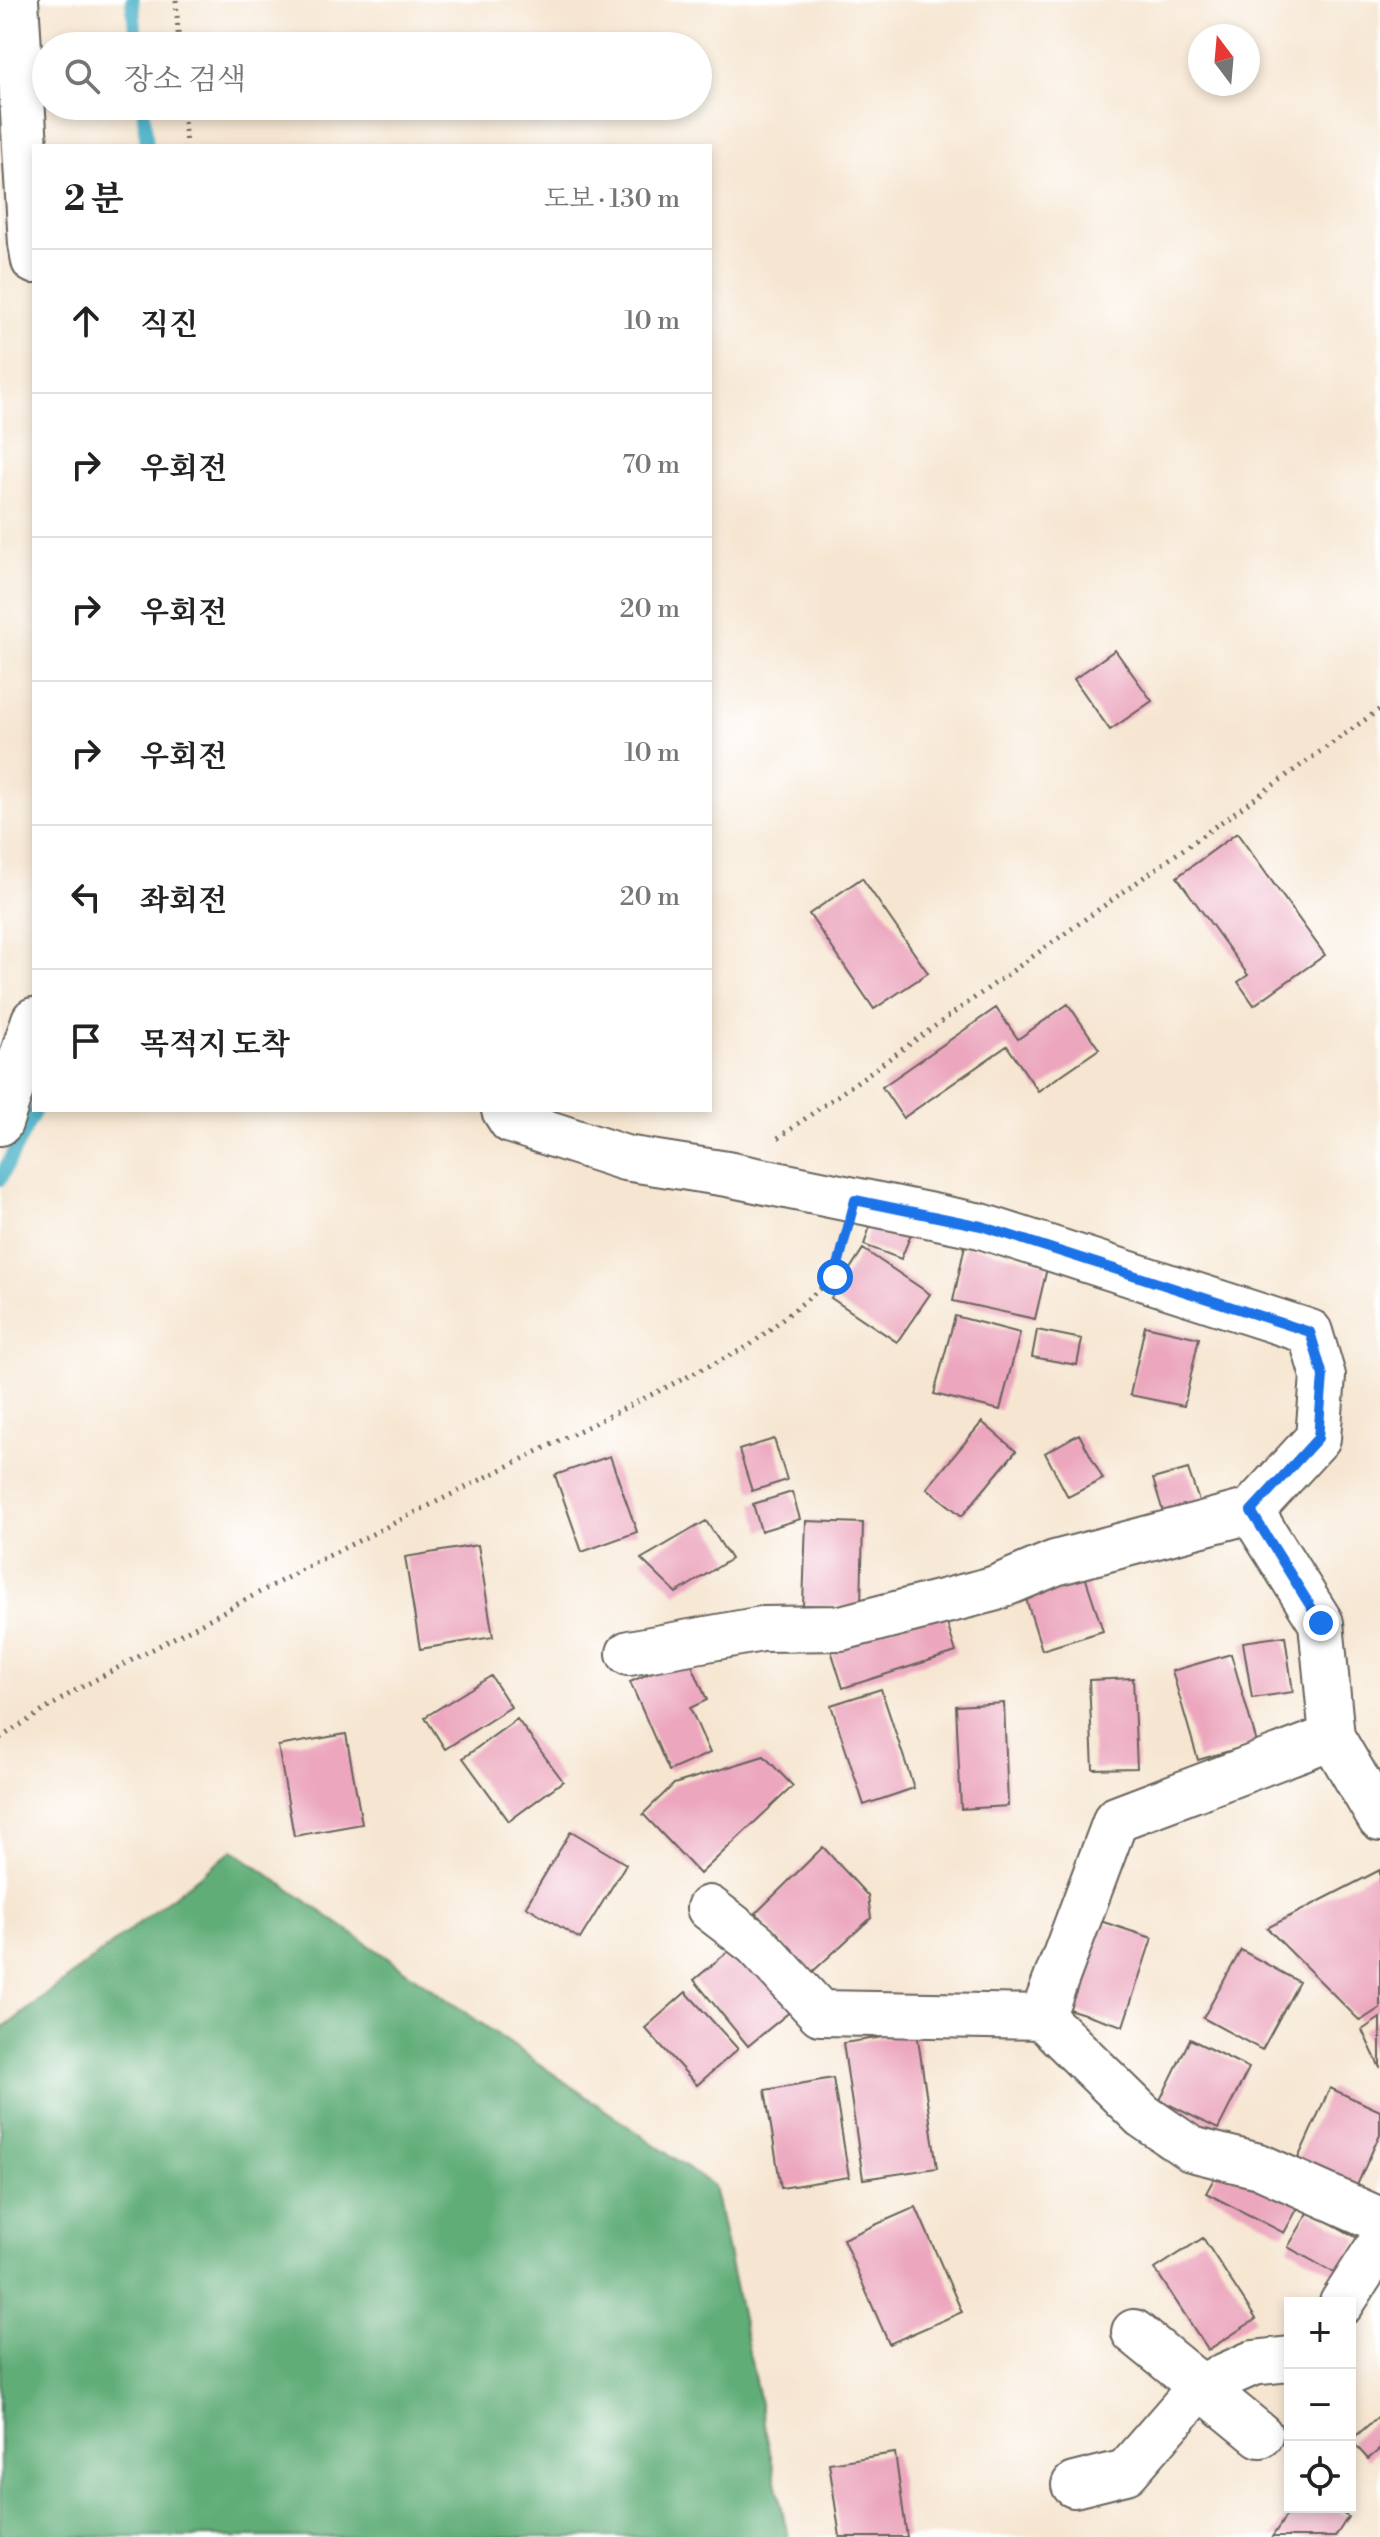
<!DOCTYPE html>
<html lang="ko">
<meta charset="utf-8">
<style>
body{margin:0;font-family:"Libre Bodoni","Noto Serif KR",serif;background:#f2f2f2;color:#222}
.controls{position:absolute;right:24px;bottom:24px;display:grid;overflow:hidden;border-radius:0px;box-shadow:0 4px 12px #0003}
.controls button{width:72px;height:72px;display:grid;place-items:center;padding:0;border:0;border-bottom:2px solid #e0e0e0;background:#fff;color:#222;font:40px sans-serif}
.compass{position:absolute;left:1188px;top:24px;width:72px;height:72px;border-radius:50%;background:#fff;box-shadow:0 4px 12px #0003;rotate:344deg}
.stop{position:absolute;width:24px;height:24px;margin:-18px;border:6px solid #1a73e8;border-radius:50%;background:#fff}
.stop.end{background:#1a73e8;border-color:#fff;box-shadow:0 2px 8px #0008}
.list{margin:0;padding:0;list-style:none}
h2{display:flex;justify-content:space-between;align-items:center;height:104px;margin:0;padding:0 32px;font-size:34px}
h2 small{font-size:26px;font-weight:400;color:#767676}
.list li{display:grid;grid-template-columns:52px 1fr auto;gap:24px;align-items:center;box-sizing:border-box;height:144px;padding:0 32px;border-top:2px solid #e0e0e0}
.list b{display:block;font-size:30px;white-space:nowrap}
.list em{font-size:26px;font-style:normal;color:#767676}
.icon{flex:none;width:44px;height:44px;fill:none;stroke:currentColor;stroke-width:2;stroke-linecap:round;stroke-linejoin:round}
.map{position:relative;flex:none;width:1380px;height:2537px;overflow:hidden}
.search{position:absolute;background:#fff;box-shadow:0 4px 12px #0003;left:32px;top:32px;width:680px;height:88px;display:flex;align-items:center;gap:20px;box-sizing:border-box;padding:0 28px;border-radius:44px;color:#767676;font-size:30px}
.panel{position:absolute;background:#fff;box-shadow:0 4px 12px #0003;left:32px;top:144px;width:680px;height:968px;border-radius:0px}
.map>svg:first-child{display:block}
.forest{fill:#60ad78;stroke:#3e644a;stroke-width:2}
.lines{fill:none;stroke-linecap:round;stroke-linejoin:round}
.stream{stroke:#49b1c7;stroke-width:14}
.building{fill:#eca7be}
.street-casing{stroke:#68635b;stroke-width:48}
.path{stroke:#68635b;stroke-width:5;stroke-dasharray:2 6;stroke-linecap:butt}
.street{stroke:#fff;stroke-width:44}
.route{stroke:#1a73e8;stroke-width:10}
</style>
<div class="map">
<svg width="1380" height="2537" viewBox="0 0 1380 2537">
<rect width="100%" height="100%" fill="#fff"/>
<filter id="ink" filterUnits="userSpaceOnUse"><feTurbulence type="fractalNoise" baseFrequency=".0125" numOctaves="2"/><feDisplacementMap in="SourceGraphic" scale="16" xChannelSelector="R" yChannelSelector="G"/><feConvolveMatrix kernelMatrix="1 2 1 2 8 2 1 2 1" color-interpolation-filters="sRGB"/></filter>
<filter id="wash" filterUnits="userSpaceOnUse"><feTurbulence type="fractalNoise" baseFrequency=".006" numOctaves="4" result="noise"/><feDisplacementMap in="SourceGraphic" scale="32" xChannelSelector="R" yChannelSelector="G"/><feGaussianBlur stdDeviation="1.8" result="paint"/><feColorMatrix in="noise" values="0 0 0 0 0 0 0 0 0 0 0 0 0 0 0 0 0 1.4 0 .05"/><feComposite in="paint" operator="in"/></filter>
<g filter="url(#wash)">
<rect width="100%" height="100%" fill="#f6e6d1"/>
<path class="forest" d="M233 1850 714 2186 788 2537H0V2031Z"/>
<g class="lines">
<path class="stream" d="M132 0 137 46
M143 106 147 146
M0 1179 35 1110"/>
</g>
<g id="blocks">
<path class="building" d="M1115 650 1152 701 1110 730 1074 679Z
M1237 833 1325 955 1254 1005 1238 982 1248 975 1177 877Z
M862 878 928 973 874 1009 809 914Z
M1068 1004 1099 1049 1038 1091 1007 1046 903 1118 882 1087 996 1008 1018 1039Z
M872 1220 911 1234 901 1259 864 1245Z
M965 1245 1048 1264 1035 1319 953 1301Z
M863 1249 930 1294 897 1342 831 1298Z
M955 1316 1020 1333 1000 1410 934 1394Z
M1145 1326 1199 1338 1184 1406 1130 1395Z
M1037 1330 1082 1339 1077 1365 1032 1357Z
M982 1422 1016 1451 962 1516 927 1488Z
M1079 1434 1103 1479 1068 1497 1045 1453Z
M774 1439 787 1480 752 1491 739 1450Z
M610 1456 637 1532 582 1552 555 1475Z
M1188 1469 1200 1504 1164 1515 1153 1479Z
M792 1492 800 1519 761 1531 753 1504Z
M706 1521 731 1559 676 1593 641 1559Z
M806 1521 863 1523 861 1607 803 1605Z
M478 1545 493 1637 420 1649 405 1557Z
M1082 1567 1103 1631 1042 1650 1022 1586Z
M943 1611 956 1652 843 1688 830 1647Z
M1285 1636 1293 1692 1252 1698 1243 1642Z
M1231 1654 1257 1743 1198 1760 1172 1671Z
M688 1656 707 1700 690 1708 710 1753 669 1771 630 1682Z
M491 1676 511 1707 445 1749 425 1717Z
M1133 1678 1137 1768 1093 1769 1089 1680Z
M881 1689 914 1788 864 1805 831 1705Z
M1004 1703 1008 1806 961 1809 956 1706Z
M517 1719 563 1781 509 1821 463 1758Z
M346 1734 362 1824 294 1836 278 1746Z
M764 1756 793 1786 700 1874 643 1814 674 1784Z
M571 1831 626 1864 580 1939 526 1906Z
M823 1847 868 1896 871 1918 809 1975 756 1913Z
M1380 1870V2008L1360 2021 1267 1928Z
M1091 1918 1152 1938 1123 2026 1062 2007Z
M737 1944 792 2010 748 2046 694 1980Z
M1241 1950 1299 1982 1262 2050 1203 2018Z
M686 1992 738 2049 697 2085 645 2028Z
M1380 2018V2068L1362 2030Z
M917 2032 937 2168 863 2179 843 2043Z
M1190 2039 1249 2068 1218 2129 1160 2100Z
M833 2078 849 2177 781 2188 765 2090Z
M1330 2088 1380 2111V2134L1354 2192 1295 2165Z
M1222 2164 1300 2204 1284 2233 1206 2193Z
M916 2207 962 2312 889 2344 843 2239Z
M1309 2211 1359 2239 1338 2275 1288 2247Z
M1203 2238 1256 2319 1208 2350 1155 2269Z
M1380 2415V2449L1368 2459 1351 2440Z
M895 2453 907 2537H840L829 2463Z
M1292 2507H1332L1348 2517 1335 2537H1272Z"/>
</g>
</g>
<g filter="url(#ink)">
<use href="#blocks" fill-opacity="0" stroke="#68635b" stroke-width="2"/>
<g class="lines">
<g class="street-casing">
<path id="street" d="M16 0 31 244 34 261
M504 1110 511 1121 625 1158 727 1174 981 1226 1310 1332 1323 1376 1318 1438 1251 1511 1321 1623 1332 1737 1380 1819
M0 1123 34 1020
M629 1653 762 1629 841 1628 993 1589 1055 1563 1251 1511
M1332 1737 1116 1819 1042 2017 1143 2116 1191 2149 1259 2166 1380 2220
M709 1908 756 1944 820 2013 1042 2017
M1342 2303 1380 2244
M1134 2332 1260 2435
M1074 2485 1126 2472 1201 2386 1253 2363 1290 2359"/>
</g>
<path class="path" d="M176 0 179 46
M183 106 186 146
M778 1138 1380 709
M0 1738 76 1690 324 1558 749 1346 835 1277 843 1244"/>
<use href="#street" class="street"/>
</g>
</g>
<g class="lines" filter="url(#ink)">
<path class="route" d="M835 1277 855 1200 981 1226 1310 1332 1323 1376 1318 1438 1251 1511 1321 1623"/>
</g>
</svg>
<div class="controls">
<button>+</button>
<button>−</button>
<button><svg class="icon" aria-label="locate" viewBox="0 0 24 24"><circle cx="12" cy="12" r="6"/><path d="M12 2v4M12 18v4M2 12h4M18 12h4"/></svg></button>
</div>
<svg class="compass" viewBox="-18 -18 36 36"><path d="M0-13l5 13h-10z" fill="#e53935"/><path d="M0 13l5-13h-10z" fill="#767676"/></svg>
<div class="stop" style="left:835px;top:1277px"></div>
<div class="stop end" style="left:1321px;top:1623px"></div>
<div class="search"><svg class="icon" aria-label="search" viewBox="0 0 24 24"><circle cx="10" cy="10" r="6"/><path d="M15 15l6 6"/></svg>장소 검색</div>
<section class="panel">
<h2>2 분<small>도보 · 130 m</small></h2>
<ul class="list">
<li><svg class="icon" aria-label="ahead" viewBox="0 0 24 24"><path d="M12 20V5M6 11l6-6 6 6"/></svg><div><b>직진</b></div><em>10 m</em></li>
<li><svg class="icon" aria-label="right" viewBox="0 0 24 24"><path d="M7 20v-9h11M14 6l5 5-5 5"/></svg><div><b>우회전</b></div><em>70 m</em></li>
<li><svg class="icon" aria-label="right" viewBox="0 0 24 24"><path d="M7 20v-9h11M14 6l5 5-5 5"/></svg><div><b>우회전</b></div><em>20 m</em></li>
<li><svg class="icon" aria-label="right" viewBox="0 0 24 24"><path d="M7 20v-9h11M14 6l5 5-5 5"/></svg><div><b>우회전</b></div><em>10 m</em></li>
<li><svg class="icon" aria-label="left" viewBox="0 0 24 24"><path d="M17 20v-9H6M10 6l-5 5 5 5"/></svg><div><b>좌회전</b></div><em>20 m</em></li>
<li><svg class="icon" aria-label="arrive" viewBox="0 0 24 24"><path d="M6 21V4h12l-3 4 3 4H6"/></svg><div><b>목적지 도착</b></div></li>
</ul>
</section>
</div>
